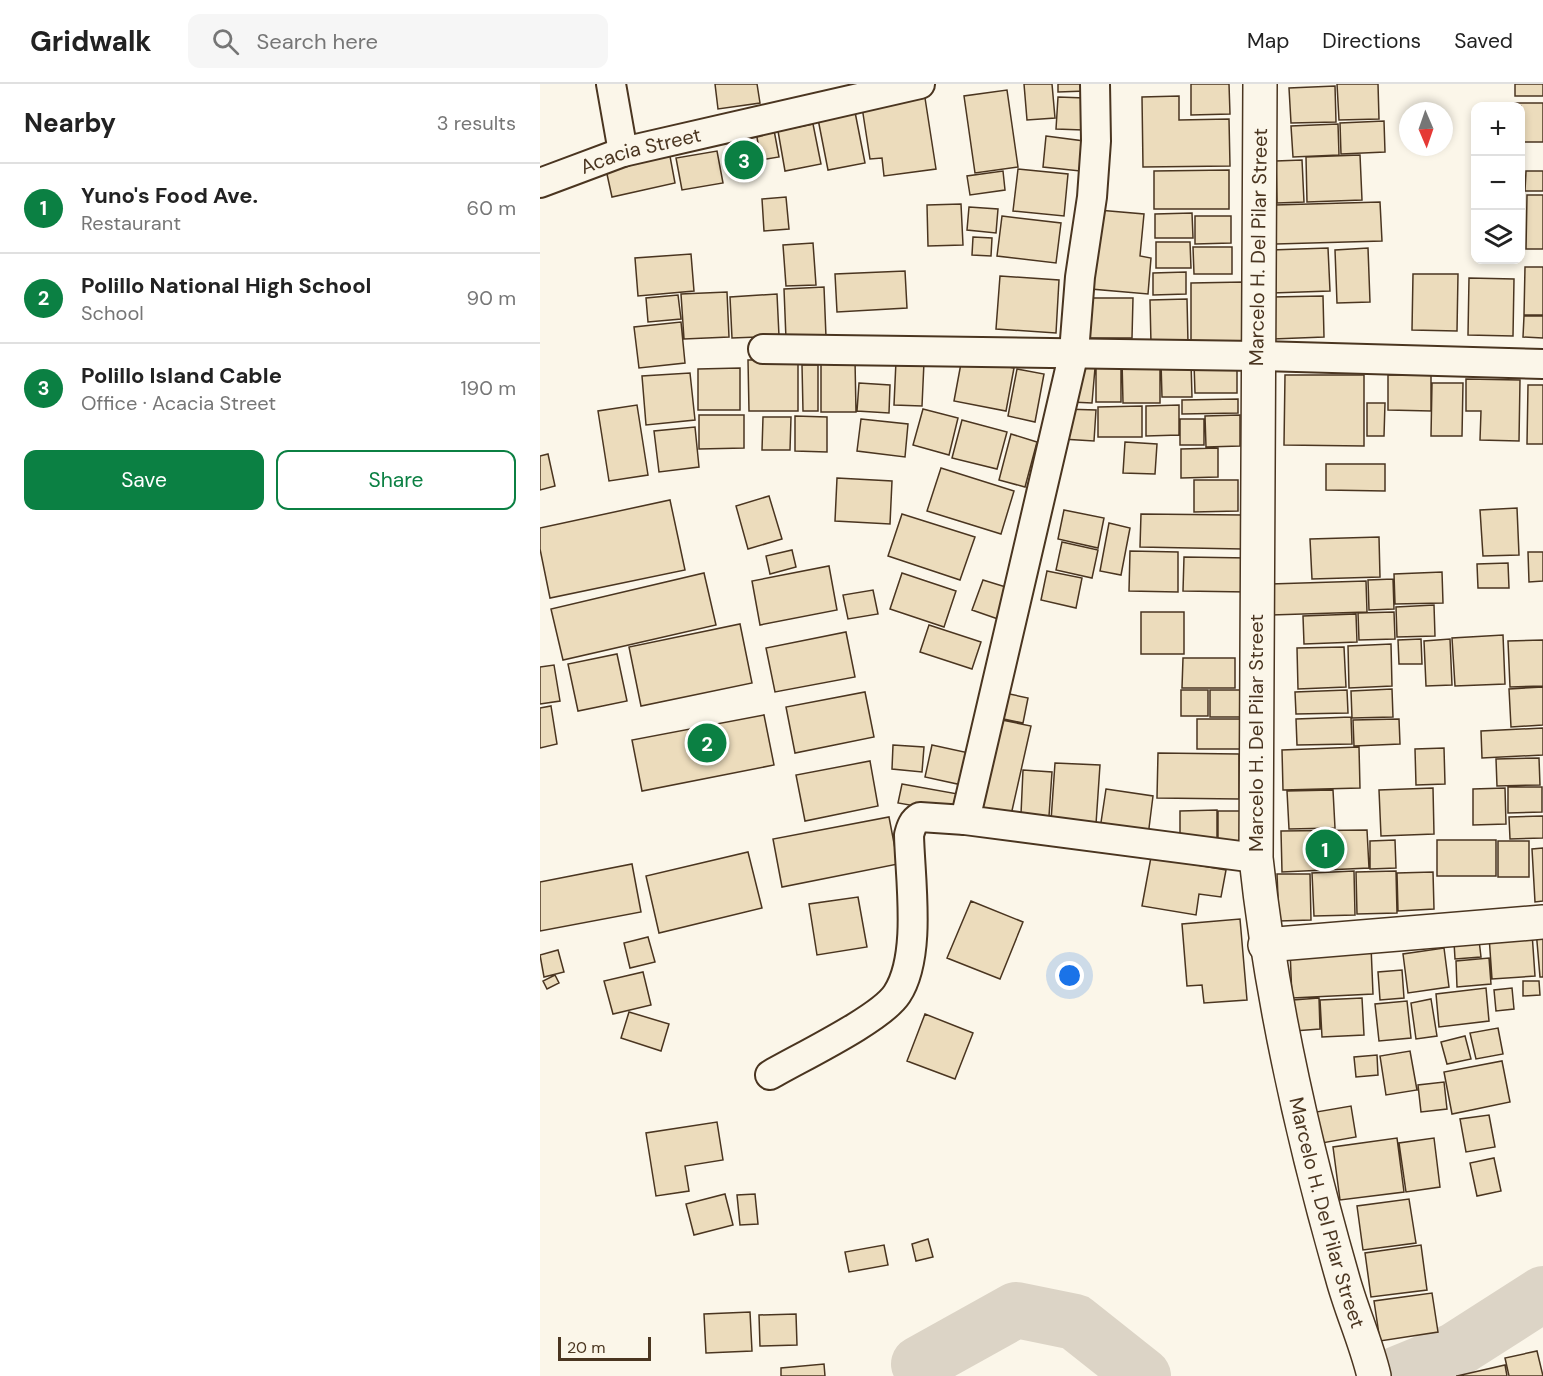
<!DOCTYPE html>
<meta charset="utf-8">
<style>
body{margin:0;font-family:"DM Sans",sans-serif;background:#f6f6f6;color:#222}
.controls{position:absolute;right:18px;top:18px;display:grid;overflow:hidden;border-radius:12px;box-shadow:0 3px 9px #0003}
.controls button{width:54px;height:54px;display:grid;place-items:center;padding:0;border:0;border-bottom:2px solid #e0e0e0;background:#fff;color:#222;font:30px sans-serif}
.compass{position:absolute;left:859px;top:18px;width:54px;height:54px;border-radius:50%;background:#fff;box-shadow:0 3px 9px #0003;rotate:178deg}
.scale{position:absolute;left:18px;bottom:15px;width:93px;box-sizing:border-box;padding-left:6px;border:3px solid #4a3520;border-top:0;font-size:16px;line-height:21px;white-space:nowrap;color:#4a3520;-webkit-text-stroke:4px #fbf6e9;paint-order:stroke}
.you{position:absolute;left:530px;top:892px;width:21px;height:21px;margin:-15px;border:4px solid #fff;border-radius:50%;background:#1a73e8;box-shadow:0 0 0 9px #1a73e833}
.badge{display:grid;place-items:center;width:39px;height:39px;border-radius:50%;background:#0b8043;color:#fff;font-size:20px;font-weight:700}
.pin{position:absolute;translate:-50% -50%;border:3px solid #fff;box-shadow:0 2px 6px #0006}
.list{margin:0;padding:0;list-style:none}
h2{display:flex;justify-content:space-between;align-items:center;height:78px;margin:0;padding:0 24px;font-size:26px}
h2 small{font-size:20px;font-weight:400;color:#767676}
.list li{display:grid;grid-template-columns:39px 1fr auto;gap:18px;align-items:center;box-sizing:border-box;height:90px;padding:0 24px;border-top:2px solid #e0e0e0}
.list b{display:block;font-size:22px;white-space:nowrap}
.list p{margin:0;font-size:20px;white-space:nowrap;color:#767676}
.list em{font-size:20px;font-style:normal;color:#767676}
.actions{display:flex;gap:12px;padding:18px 24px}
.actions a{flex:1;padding:14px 0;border:2px solid #0b8043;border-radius:12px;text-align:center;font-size:21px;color:#0b8043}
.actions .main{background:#0b8043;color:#fff}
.icon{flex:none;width:33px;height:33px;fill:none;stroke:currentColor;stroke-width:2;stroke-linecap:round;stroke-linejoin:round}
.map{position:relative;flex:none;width:1003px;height:1292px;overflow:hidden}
header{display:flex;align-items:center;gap:36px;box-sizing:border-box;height:84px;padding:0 30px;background:#fff;border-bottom:2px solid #e0e0e0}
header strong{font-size:28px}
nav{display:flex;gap:33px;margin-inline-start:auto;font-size:21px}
.search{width:420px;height:54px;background:#f6f6f6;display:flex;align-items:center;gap:15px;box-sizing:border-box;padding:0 21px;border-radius:12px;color:#767676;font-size:22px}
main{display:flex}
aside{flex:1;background:#fff}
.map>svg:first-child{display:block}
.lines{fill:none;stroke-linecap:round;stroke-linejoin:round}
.river{stroke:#dcd4c6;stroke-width:56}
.building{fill:#ecdcbc;stroke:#4a3520;stroke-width:1.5}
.street-casing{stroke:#4a3520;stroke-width:32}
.secondary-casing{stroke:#4a3520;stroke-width:36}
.street{stroke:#fbf6e9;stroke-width:28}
.secondary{stroke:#fbf6e9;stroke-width:33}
.labels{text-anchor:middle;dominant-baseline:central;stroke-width:4.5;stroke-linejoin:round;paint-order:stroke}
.street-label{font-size:20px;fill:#4a3520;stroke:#fbf6e9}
</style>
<header>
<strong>Gridwalk</strong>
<div class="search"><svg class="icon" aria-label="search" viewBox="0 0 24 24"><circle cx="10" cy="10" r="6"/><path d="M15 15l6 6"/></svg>Search here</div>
<nav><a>Map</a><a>Directions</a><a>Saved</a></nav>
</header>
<main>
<aside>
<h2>Nearby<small>3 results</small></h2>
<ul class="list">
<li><span class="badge">1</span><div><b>Yuno's Food Ave.</b><p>Restaurant</p></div><em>60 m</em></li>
<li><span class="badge">2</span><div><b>Polillo National High School</b><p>School</p></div><em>90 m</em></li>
<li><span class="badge">3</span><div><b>Polillo Island Cable</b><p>Office · Acacia Street</p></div><em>190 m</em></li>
</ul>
<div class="actions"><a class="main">Save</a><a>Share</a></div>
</aside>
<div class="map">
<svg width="1003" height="1292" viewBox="0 0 1003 1292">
<rect width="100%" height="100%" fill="#fbf6e9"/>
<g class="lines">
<path class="river" d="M379 1280 476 1226 535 1238 603 1292
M853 1292 914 1267 1003 1210"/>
</g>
<path class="building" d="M175 0H217L220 19 178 25Z
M484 0H512L515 34 487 36Z
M518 0H546V7L518 8Z
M651 0H689L690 30 651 31Z
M797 0H838L839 35 799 36Z
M975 0H1003V12H975Z
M795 2 796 38 751 39 749 4Z
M467 6 478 83 435 89 424 12Z
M639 12V36L689 35 690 82 603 83 602 13Z
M518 13 545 14 543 46 516 45Z
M385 14 396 85 344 92 342 74 330 75 322 23Z
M975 19H1003V58H981V22H975Z
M315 28 325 79 288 86 278 35Z
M844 37 845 68 801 70 800 39Z
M273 40 281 80 245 87 238 47Z
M798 40 799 71 753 73 751 42Z
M234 46 239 73 221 76 216 48Z
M506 52 544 57 540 87 503 83Z
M129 67 135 99 72 113 65 81Z
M177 67 183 99 142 106 136 74Z
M820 71 822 116 767 118 766 73Z
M762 76 764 118 737 119 736 77Z
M478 85 528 90 524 132 473 127Z
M689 86V125H614V87Z
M463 87 465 106 430 111 427 92Z
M986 87H1003V107H985Z
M987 111H1003V165H986Z
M246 113 249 145 224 147 222 115Z
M840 118 842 157 736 160 735 121Z
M421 120 423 161 388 162 387 121Z
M429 123 458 125 456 149 427 146Z
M558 126 604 130 600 172 611 174 608 210 551 205Z
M652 129 653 154H615V130Z
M462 132 521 139 516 179 457 172Z
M655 132H691V159L655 160Z
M433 153 452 154 451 172 432 171Z
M616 158H650L651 184H616Z
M273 159 276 201 246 202 243 161Z
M653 163H692V190H654Z
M788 164 790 207 732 209 731 166Z
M828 164 830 218 797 219 795 166Z
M151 170 154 207 98 212 95 174Z
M985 183H1003V231H984Z
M365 187 367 224 297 228 295 190Z
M646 188V210L613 211V189Z
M873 190H918L917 247 872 246Z
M460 192 519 196 516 249 456 245Z
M929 194 974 195 973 252 928 251Z
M704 198V257L651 258V199Z
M284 203 286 253 246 255 244 205Z
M187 208 189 253 144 255 141 210Z
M237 210 239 252 192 254 190 213Z
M138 211 141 235 108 238 106 214Z
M783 212 784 253 733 255 732 213Z
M543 214H593L592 254H543Z
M647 215 648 259 611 260 610 216Z
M984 232H1003V254L983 253Z
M141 238 145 279 99 284 94 243Z
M422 274 474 284 466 327 414 317Z
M258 275V327H209L208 276Z
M281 276H315L316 328H281Z
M556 276H581V318H556Z
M582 276H620V319H583Z
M356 277 384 278 382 322 354 321Z
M621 278H651L652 313H622Z
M654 279H697V309H655Z
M262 281H278V327H263Z
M532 283 555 284 552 319 531 318Z
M200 284V326H158V285Z
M477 285 504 290 495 338 468 332Z
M150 289 155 336 106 341 102 292Z
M745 291H824V362L744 361Z
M848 291H891V327L848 326Z
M926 295 980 296 979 357 940 356 941 327H926Z
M319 299 350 301 349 329 317 327Z
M892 299H923L922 352H891Z
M988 301H1003V360H987Z
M698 315V329L642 330V316Z
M827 319H845L844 352H827Z
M97 321 108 391 69 397 58 327Z
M639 321V351L606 352V322Z
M602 322V353H558V323Z
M383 325 418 334 409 371 373 361Z
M523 325 556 326 554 357 522 355Z
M159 331H204V364L159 365Z
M700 331V362L666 363 665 332Z
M255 332 287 333V368L255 367Z
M223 333H251L250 366H222Z
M321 335 368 340 365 373 317 367Z
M640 335H664V361H640Z
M422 336 467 348 457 385 412 374Z
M155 343 159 383 119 388 114 347Z
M471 350 497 358 485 403 459 396Z
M585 358 617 360 615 390 583 389Z
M678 364V393L641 394V365Z
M8 370 15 402 0 406V372Z
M786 380H845V407L786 406Z
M401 384 474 407 461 450 387 427Z
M297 394 352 397 350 440 295 437Z
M654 396H698V427L654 428Z
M229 412 242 455 208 465 196 422Z
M130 416 145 486 10 514 0 465V444Z
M977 424 979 471 943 472 940 426Z
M524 426 564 434 558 464 518 455Z
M362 430 435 453 420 496 348 472Z
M601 430 702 431V465L600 463Z
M569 439 590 444 581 491 560 487Z
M839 453 840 493 772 495 770 455Z
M522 458 558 466 552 494 516 486Z
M252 466 256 483 230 490 226 472Z
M590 467 638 468V508L589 507Z
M988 468H1003V497L989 498Z
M644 473 709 474 708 508 643 507Z
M968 479 969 504H938L937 480Z
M289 482 297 526 220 541 212 497Z
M507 487 542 494 536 524 501 516Z
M902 488 903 519 855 520 854 490Z
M164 489 176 541 23 576 11 525Z
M362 489 416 507 404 543 350 525Z
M853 495 854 525 829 526 828 496Z
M443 496 469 504 458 535 432 526Z
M826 497 827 528 731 531 730 500Z
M333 506 338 530 308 535 303 511Z
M894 521 895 552 857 553 856 523Z
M601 528H644V570H601Z
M854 528 855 555 819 556 818 529Z
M816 530 817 558 764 560 763 532Z
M200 540 212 599 101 622 89 563Z
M389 541 441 558 432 585 380 568Z
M306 548 315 593 235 608 226 564Z
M963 551 965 600 915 602 912 554Z
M881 555 882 580H859L858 556Z
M910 555 912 601 886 602 884 557Z
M1003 556V602L970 603 968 557Z
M851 560 852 602 809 604 808 562Z
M804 563 806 603 758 605 757 564Z
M77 570 87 617 38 627 28 580Z
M643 574H695V604H642Z
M14 581 20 617 0 620V583Z
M1003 603V641L971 643 969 605Z
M852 605 853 633 812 634 811 607Z
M641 606H668V632H641Z
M670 606H702V633H670Z
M807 606 808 629 756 630 755 608Z
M325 608 334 653 255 669 246 623Z
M460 608 488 614 483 639 454 633Z
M11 622 17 660 0 664V624Z
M224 631 234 681 102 707 92 656Z
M811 633 812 660 757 661 756 635Z
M452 634 491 642 471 731 432 723Z
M657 635H702L701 665H657Z
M859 635 860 660 814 662 813 636Z
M1003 644V671L942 674 941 647Z
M353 661 384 663 382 688 352 685Z
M392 661 429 669 422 701 385 693Z
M819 663 820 704 743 706 742 666Z
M904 664 905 700 876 701 875 665Z
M618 669 699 670V715L617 714Z
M999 674 1000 701 957 702 956 675Z
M330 677 338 722 265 737 256 691Z
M515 679 560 681 556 740 511 737Z
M483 686 512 688 509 732 481 730Z
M362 700 418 710 415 729 358 719Z
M968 703H1002V728L968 729Z
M893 704 894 750 841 752 839 706Z
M965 704 966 740 933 741V705Z
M566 705 613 712 608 752 560 745Z
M793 706 795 744 749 745 747 707Z
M677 726V759H640V727Z
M678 727H704L703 767H678Z
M1003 732V754L970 755 969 733Z
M349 733 358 780 242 803 233 755Z
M827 746 829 784 742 788 741 747Z
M855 756 856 784 830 785V757Z
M897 756H956V792H897Z
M958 757H989V793H958Z
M1003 764V817L995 818 992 765Z
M208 768 222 824 119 849 106 792Z
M611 773 686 786 681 813 659 810 656 831 602 822Z
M92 780 101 828 0 847V798Z
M814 787 815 831 774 832 772 789Z
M856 787 857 829 817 830 816 788Z
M893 788 894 825 858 827 857 789Z
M737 790H770L771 836 739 837Z
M318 813 327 863 277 871 269 820Z
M431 817 483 838 460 895 407 874Z
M700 835 707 916 664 919 662 901 647 902 642 840Z
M1003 845V893H1000L996 846Z
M992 849 995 892 952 895 949 852Z
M108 853 115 878 90 884 84 859Z
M939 856 941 873 915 875 914 858Z
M831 862 833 910 752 914 750 866Z
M904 864 909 903 868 909 863 870Z
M18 866 24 888 4 893 0 871Z
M949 874 951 900 917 903 916 877Z
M862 886 864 914 840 916 838 888Z
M103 888 111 921 73 930 64 897Z
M15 891 19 899 7 905 3 897Z
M983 897H999L1000 911 983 912Z
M946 904 949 937 899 943 896 910Z
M972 904 974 925 956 927 954 906Z
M779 914 780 945 754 947 753 916Z
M822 914 824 951 782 953 780 916Z
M891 915 897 952 876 955 871 919Z
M867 917 871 954 839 957 835 920Z
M89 928 129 940 121 967 81 954Z
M385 930 433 949 415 995 367 977Z
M958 944 963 970 936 975 930 949Z
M925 952 931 975 907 980 901 958Z
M870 967 877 1006 846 1011 840 972Z
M837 971 838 991 816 993 814 973Z
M962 977 970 1018 912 1030 904 988Z
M904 998 907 1025 881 1028 878 1001Z
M811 1022 816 1053 782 1059 776 1028Z
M949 1031 955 1063 926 1068 920 1035Z
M177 1038 183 1076 145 1082 149 1107 116 1112 106 1049Z
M857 1054 864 1108 800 1116 793 1063Z
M894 1054 900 1103 866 1108 859 1059Z
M954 1074 961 1107 937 1112 930 1079Z
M185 1110 193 1141 154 1151 146 1120Z
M215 1110 218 1140 200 1141 197 1111Z
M869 1115 876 1159 823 1166 817 1122Z
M388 1155 393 1173 376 1177 372 1160Z
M344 1161 348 1181 309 1188 305 1168Z
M881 1161 887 1206 831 1213 825 1169Z
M892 1209 898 1248 840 1257 834 1217Z
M210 1228 212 1267 166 1269 164 1230Z
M256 1230 257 1261 220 1262 219 1231Z
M997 1267 1003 1292H969L965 1274Z
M284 1280 285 1292H241V1284Z
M965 1281 967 1292H916H917Z"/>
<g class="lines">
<g class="street-casing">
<g id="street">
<path d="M71 0 83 68"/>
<path d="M555 0 556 57 552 113 540 193 534 268 425 736 716 774"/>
<path id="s1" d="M0 99 83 68 380 0"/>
<path d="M223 265 717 272 1003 280"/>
<path d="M230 991C259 974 341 935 357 910 382 872 370 795 369 751 371 743 373 737 380 733L425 736"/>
</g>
</g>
<g class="secondary-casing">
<g id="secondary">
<path id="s2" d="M720 0 716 774C731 915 763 1056 802 1192 811 1226 826 1258 834 1292"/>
<path d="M725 861 1003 838"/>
</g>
</g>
<use href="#street" class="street"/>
<use href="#secondary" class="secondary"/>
</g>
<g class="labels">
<g class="street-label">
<text stroke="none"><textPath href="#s1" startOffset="106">Acacia Street</textPath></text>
<text transform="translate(718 163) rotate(-89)">Marcelo H. Del Pilar Street</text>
<text transform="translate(716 649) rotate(-90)">Marcelo H. Del Pilar Street</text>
<text stroke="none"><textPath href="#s2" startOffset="1136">Marcelo H. Del Pilar Street</textPath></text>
</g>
</g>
</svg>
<div class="controls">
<button>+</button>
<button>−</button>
<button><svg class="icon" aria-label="layers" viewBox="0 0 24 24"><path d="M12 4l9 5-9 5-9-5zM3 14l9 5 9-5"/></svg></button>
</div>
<svg class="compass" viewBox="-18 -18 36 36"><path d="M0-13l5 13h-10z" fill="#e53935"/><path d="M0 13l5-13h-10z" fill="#767676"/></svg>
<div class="scale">20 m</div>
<div class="you"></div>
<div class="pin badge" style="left:785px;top:765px">1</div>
<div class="pin badge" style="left:167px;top:659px">2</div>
<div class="pin badge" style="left:204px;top:76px">3</div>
</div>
</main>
